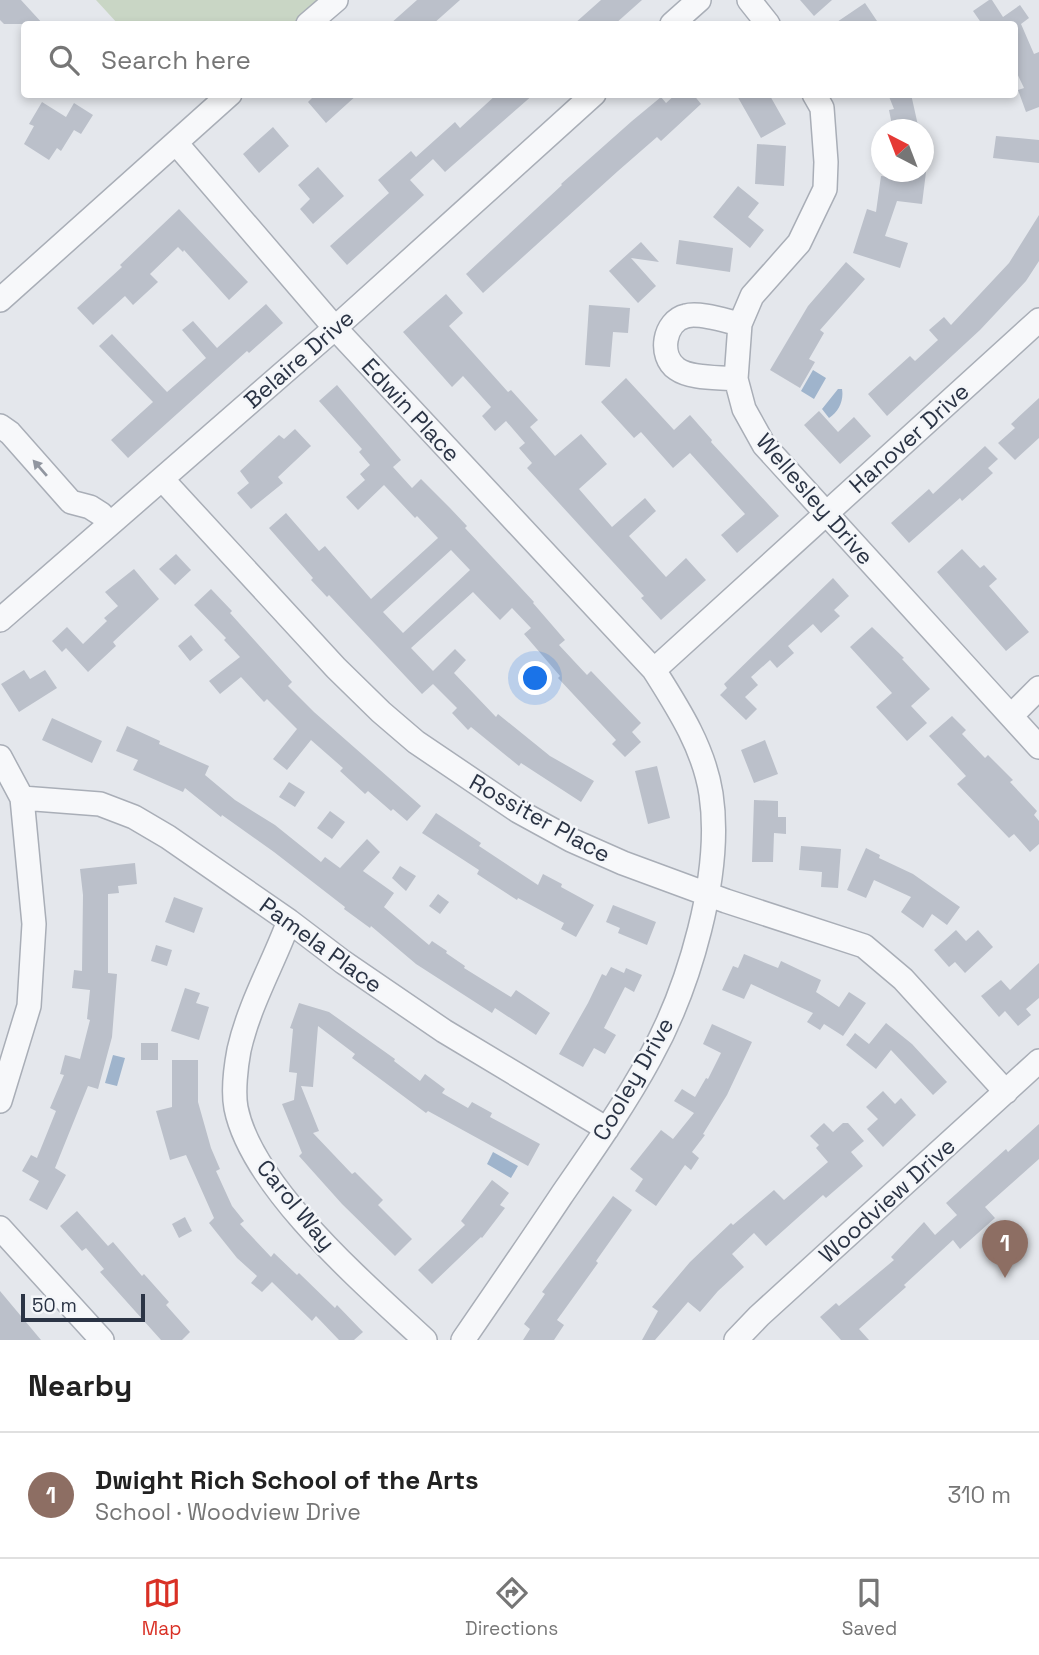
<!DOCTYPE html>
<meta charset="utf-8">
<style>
body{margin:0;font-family:"Space Grotesk",sans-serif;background:#f2f2f2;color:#222}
.compass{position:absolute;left:871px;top:119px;width:63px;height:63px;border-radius:50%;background:#fff;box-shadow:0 4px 10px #0003;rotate:318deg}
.scale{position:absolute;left:21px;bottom:18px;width:124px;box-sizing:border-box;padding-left:7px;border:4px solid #2b3445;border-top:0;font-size:19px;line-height:24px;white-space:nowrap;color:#2b3445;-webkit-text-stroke:5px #f4f6f9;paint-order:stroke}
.you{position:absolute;left:536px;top:679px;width:24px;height:24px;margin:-18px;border:5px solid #fff;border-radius:50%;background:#1a73e8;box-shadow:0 0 0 10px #1a73e833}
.badge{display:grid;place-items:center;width:46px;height:46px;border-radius:50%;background:#d93025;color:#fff;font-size:23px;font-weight:700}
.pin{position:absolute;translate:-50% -58px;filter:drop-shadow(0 2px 4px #0008)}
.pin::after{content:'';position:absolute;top:37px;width:24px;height:21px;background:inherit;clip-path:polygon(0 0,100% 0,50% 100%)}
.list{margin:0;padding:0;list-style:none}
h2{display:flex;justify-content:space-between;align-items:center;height:91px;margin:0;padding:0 28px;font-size:30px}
h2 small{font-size:23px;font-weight:400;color:#767676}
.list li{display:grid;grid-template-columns:46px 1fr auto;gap:21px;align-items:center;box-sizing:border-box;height:126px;padding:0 28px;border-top:2px solid #e0e0e0}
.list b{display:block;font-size:26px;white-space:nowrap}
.list p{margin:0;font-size:23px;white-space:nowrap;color:#767676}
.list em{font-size:23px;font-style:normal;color:#767676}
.icon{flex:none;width:38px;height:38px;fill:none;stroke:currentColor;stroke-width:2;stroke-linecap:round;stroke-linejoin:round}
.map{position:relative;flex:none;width:1039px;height:1340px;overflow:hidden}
.search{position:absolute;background:#fff;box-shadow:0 4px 10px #0003;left:21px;right:21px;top:21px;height:77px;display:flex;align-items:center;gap:18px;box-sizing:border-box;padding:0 24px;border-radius:7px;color:#767676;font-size:26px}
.sheet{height:217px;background:#fff}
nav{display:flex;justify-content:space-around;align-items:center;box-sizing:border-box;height:98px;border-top:2px solid #e0e0e0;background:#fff;font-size:19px;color:#767676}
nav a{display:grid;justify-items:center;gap:4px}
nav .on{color:#d93025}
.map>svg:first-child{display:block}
.green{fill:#c9d6c5}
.water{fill:#9fb4cc}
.building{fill:#bbc0ca;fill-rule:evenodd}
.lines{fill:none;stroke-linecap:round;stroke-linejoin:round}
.minor-casing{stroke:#a9aeb7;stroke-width:26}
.minor{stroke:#f7f8fa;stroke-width:23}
.oneway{fill:#9196a0}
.labels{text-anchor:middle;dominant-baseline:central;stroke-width:5;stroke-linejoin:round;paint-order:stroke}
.street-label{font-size:23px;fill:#2b3445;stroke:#f4f6f9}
</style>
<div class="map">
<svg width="1039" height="1340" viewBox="0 0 1039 1340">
<rect width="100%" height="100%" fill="#e4e7ec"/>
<path class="green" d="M96 0H336L309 24H118Z"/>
<path class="water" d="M813 370 826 378 814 399 801 391Z
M838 389H842C844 400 839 412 829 418L822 409Z
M113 1055 125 1058 117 1086 105 1083Z
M493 1152 518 1166 511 1178 487 1164Z"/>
<path class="building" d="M0 0H21L43 24H4L0 20Z
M417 0H460L433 24H390Z
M601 0H642L615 24H574Z
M800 0H832L814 16Z
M989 0H992L1003 17 1020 5 1029 18 1021 24 1034 54 1039 52V107L1026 112 1018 90 1024 88 1014 67V24H982L973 11Z
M865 3 879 24H834Z
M316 94H358L326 123 308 102Z
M497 94H534L445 172 433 159 410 180 424 195 347 265 330 246 389 193 378 180 411 151 416 157 455 122 460 128Z
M676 94H693L701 104 661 141 657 137 618 171 483 293 466 274 562 185 561 184 632 121 661 97 666 103Z
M736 94H769L786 124 761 138Z
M888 94H911L919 130H893L889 110 894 109Z
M42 102 66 117 74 103 93 115 81 134 74 130 61 151 57 148 49 160 24 144 34 126 29 124Z
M273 127 289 146 259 173 243 154Z
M996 136 1039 140V163L993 158Z
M757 144 786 146 784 186 755 184Z
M318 167 344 196 313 224 300 209 310 199 298 185Z
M900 172H926L922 204 897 201 885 236 908 243 900 268 853 253 867 209 876 212 881 176 899 178Z
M738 186 759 203 748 217 764 230 750 248 713 217Z
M179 209 248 282 229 300 184 250 183 252 178 247 150 274 158 282 133 305 125 296 93 325 77 308 122 267 120 265Z
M1039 215V261L1026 281 980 330 887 416 868 394 910 356 915 361 938 340 929 330 944 317 951 325 1009 263Z
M679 240 733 248 730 272 676 264Z
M641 242 659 262 631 258 656 286 638 303 609 271Z
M846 262 865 279 820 330 824 333 809 359 815 362 800 388 770 370 808 306Z
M446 294 463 313 449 326 508 392 511 390 538 420 530 427 555 456 581 434 607 464 579 489 612 527 645 498 656 511 629 536 666 577 686 558 706 580 661 620 641 598 644 596 527 468 532 463 519 448 525 443 506 421 495 431 482 416 491 407 463 376 452 387 403 332Z
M266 304 283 323 249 353 247 351 128 458 111 440 153 402 99 346 112 334 167 392 206 358 182 330 193 321 217 348Z
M589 305 630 308 628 333 613 332 610 367 585 365Z
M626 378 674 430 690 415 712 440 711 442 779 516 737 553 721 535 745 514 690 453 673 468 641 432 634 438 601 402Z
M337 385 401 460 393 467 412 488 421 479 450 508 467 526 465 528 534 602 533 603 565 640 559 645 587 675 591 671 641 723 632 732 641 742 625 757 612 744 616 740 558 678 560 676 524 634 531 628 512 608 500 620 473 592 411 648 433 671 455 649 466 660 454 673 496 717 498 714 550 756 594 781 581 802 521 763 519 766 471 727 468 730 452 713 457 708 433 684 422 694 329 595 327 597 311 580 313 578 269 528 286 513 319 551 325 546 371 599 438 538 417 516 415 518 384 485 358 510 346 497 365 480 360 474 370 465 359 452 362 449 319 401ZM451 550 470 570 403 633 383 612Z
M1039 398V438L1015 460 998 443 1015 428 1011 424Z
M819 411 838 432 854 417 871 436 840 464 804 425Z
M295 429 311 446 278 477 283 483 251 509 237 493 249 483 240 471 279 435 284 439Z
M985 446 998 459 988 468 993 473 962 501 960 498 909 543 891 523 929 489 933 494Z
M962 549 980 568 984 565 997 579 989 586 1029 632 1006 651 937 572Z
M176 554 191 570 175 585 159 569Z
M134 569 159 599 113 642 116 646 88 672 66 648 62 652 52 641 67 627 83 644 107 621 104 618 118 606 105 592Z
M833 578 849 596 834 610 840 616 821 633 813 624 788 646 794 653 777 668 770 660 751 677 758 685 745 697 757 709 746 720 720 695 727 688 724 684Z
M211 589 232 611 230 613 292 682 288 686 314 712 421 806 407 821 393 809 391 811 368 791 365 794 340 771 343 768 311 740 287 770 273 759 297 729 267 699 264 702 241 677 220 694 209 681 240 657 224 640 226 638 194 605Z
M872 627 904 658 902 659 930 689 911 706 927 723 907 741 876 707 892 693 850 647Z
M191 635 203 650 190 661 178 646Z
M24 670 30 679 45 670 57 688 19 712 1 684Z
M952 716 966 730 962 734 985 758 988 755 1013 780 1010 782 1037 811 1034 815 1039 821V844L1030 852 1014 834 1009 838 957 784 966 776 929 736Z
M52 718 102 741 92 763 42 740Z
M127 726 160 741 159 744 209 766 205 775 235 800 275 825 321 862 325 857 340 868 367 839 380 852 363 871 394 893 384 907 429 945 432 941 447 951 446 953 465 966 464 968 511 997 516 990 550 1013 536 1035 495 1008 492 1013 416 964 371 926 370 928 344 909 345 907 274 852 222 815 221 817 185 788 183 792 133 770 138 760 116 751Z
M765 740 778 774 754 783 741 750Z
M657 766 670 818 648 824 635 771Z
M289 782 305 792 295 807 279 797Z
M754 800 778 801V817H786V834L774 833 773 862H752Z
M330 811 345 822 332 839 317 828Z
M436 813 481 843 479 846 538 885 543 874 562 884 561 887 594 905 576 937 561 929 564 923 518 898 517 900 477 874 479 870 422 833Z
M801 846 841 849 838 888 821 887 822 872 799 870Z
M866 848 880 855 879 858 913 874 960 907 947 925 932 914 923 928 901 912 911 897 874 880 866 898 847 890Z
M135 863 137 884 118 886 119 893 108 894V973L117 974 112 1037 98 1089 88 1086 55 1168 66 1175 47 1210 29 1200 39 1181 22 1171 31 1155 37 1158 56 1111 50 1108 64 1075 60 1074 65 1055 80 1059 90 1020 87 1019 90 990 72 988 74 970 82 971 83 895 80 869Z
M400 866 416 876 406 891 392 878Z
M438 894 449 902 440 914 429 906Z
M174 897 203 908 194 933 165 922Z
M613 905 656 922 647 945 618 933 620 928 606 922Z
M956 930 966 941 978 930 993 947 965 973 955 962 949 967 934 950Z
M156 945 172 950 167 966 151 961Z
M744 954 778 968 781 961 821 980 816 992 839 1007 849 992 866 1003 843 1036 824 1024 820 1030 807 1022 813 1013 751 984 744 999 722 990 733 966 738 968Z
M1039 963V998L1026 1009 1031 1015 1018 1026 1005 1011 999 1017 981 996 1001 980 1010 990Z
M611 967 624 973 626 968 642 975 634 992 625 987 604 1028 616 1035 605 1054 594 1048 583 1067 559 1054 588 1003 602 974 606 976Z
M185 988 200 993 196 1003 209 1007 199 1040 171 1031Z
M299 1003 329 1012 395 1059 394 1061 420 1081 425 1074 445 1089 442 1093 468 1108 472 1102 492 1113 490 1117 540 1144 528 1166 428 1111 426 1113 352 1058 355 1054 318 1026 313 1087 301 1086 319 1131 313 1133 352 1174 355 1172 383 1200 378 1205 412 1239 395 1256 342 1204 299 1156 302 1153 282 1104 294 1100 297 1073 289 1072 293 1029 290 1028Z
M886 1023 912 1044 947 1082 933 1095 891 1050 876 1069 846 1045 855 1033 869 1044Z
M712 1024 752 1042 727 1095 703 1134 705 1135 692 1152 699 1158 691 1170 685 1165 656 1206 635 1191 643 1179 630 1169 661 1130 673 1139 694 1113 674 1101 682 1089 695 1097 706 1078 708 1079 721 1053 703 1044Z
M141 1043H158V1060H141Z
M172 1060H198V1102L211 1148 220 1169 216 1171 232 1206 244 1221 240 1224 271 1257 274 1253 297 1275 299 1273 335 1308 337 1305 363 1332 354 1340H339L316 1316 312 1321 272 1282 262 1292 251 1283 257 1276 237 1258 209 1223 214 1218 186 1155 170 1160 156 1111 172 1107Z
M883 1091 895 1104 901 1098 916 1115 883 1147 867 1129 878 1119 866 1107Z
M824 1123 833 1132 843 1123H848L864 1141 851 1152 863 1166 826 1198 823 1195 766 1246 754 1233 732 1254 744 1267 718 1291 700 1312 688 1302 655 1340H642L658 1311 652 1307 690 1262 731 1223 733 1225 774 1190 784 1200 828 1162 816 1148 819 1145 810 1136Z
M1039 1124V1159L985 1207 995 1218 960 1249 953 1240 904 1285 906 1287 859 1329 869 1340H841L820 1317 836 1303 839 1306 894 1260 891 1257 924 1222 935 1235 957 1215 946 1203 1006 1149 1008 1152Z
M492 1180 509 1193 500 1205 505 1208 482 1238 481 1237 432 1284 418 1270 465 1225 461 1221Z
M613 1196 632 1210 596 1261 598 1263 557 1320 564 1325 554 1340H523L530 1329 524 1324 545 1294 542 1292Z
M77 1211 108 1246 113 1242 142 1276 144 1274 169 1302 166 1305 190 1332 182 1340H161L100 1272 104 1269 86 1248 82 1251 60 1226Z
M185 1217 192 1231 179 1238 172 1224Z
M0 1291 41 1340H0Z"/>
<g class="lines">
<g class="minor-casing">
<path id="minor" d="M749 0 768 24
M308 24 336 0
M672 24 699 0
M814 94 822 108 826 162 825 189 799 243 752 296 740 324 736 379 744 409 764 445 1039 747
M176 143 335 328 654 670C678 708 704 748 711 794 723 874 689 988 650 1058 624 1106 592 1151 561 1196 529 1244 496 1292 463 1340
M0 300 230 94
M736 379C719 377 691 379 677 369 658 356 664 321 686 316 699 312 726 321 740 324
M0 426 10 433 71 502 90 507 101 514 110 524
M162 479 336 668 381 712 416 742 518 811 571 840 623 863 726 901 864 946 903 979 1006 1092
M0 620 335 328 594 94
M654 670 1039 320
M1011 716 1039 688
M0 757 22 798 34 924 29 1006 0 1101
M22 798 100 804 134 817 168 837 289 921 343 962 444 1031 607 1129
M289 921C273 964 249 1005 239 1050 236 1066 233 1092 236 1108 252 1188 366 1285 425 1340
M0 1228 102 1340
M736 1340 759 1316 1039 1061"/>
</g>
<use href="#minor" class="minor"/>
</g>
<defs><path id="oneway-solid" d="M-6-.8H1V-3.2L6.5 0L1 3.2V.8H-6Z" transform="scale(1.75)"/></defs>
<use class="oneway" href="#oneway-solid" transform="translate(40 468) rotate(-131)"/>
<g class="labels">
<g class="street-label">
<text transform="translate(299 359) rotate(-41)">Belaire Drive</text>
<text transform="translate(411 410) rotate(47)">Edwin Place</text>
<text transform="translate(909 438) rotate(-42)">Hanover Drive</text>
<text transform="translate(815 499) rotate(49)">Wellesley Drive</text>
<text transform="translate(540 818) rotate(29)">Rossiter Place</text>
<text transform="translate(321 945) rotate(36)">Pamela Place</text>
<text transform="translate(633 1079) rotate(-60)">Cooley Drive</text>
<text transform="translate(887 1200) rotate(-42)">Woodview Drive</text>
<text transform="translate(296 1205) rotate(51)">Carol Way</text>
</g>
</g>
</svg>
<svg class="compass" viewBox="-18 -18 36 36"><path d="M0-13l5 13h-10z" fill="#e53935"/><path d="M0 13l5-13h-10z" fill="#767676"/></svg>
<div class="scale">50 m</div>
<div class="you"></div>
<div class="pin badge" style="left:1005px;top:1278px;background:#8d6e63">1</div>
<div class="search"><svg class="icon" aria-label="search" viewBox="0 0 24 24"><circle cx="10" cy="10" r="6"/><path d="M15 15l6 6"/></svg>Search here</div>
</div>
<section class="sheet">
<h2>Nearby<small></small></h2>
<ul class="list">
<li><span class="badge" style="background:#8d6e63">1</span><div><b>Dwight Rich School of the Arts</b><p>School · Woodview Drive</p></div><em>310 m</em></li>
</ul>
</section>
<nav>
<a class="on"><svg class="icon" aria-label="map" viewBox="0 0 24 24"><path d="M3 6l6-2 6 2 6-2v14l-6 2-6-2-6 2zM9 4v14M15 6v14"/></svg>Map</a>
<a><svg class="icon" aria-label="directions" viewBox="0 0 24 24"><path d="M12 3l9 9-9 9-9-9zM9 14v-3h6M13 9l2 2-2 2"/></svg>Directions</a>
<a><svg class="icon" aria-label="saved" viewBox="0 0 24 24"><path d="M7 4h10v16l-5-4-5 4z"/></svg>Saved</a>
</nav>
